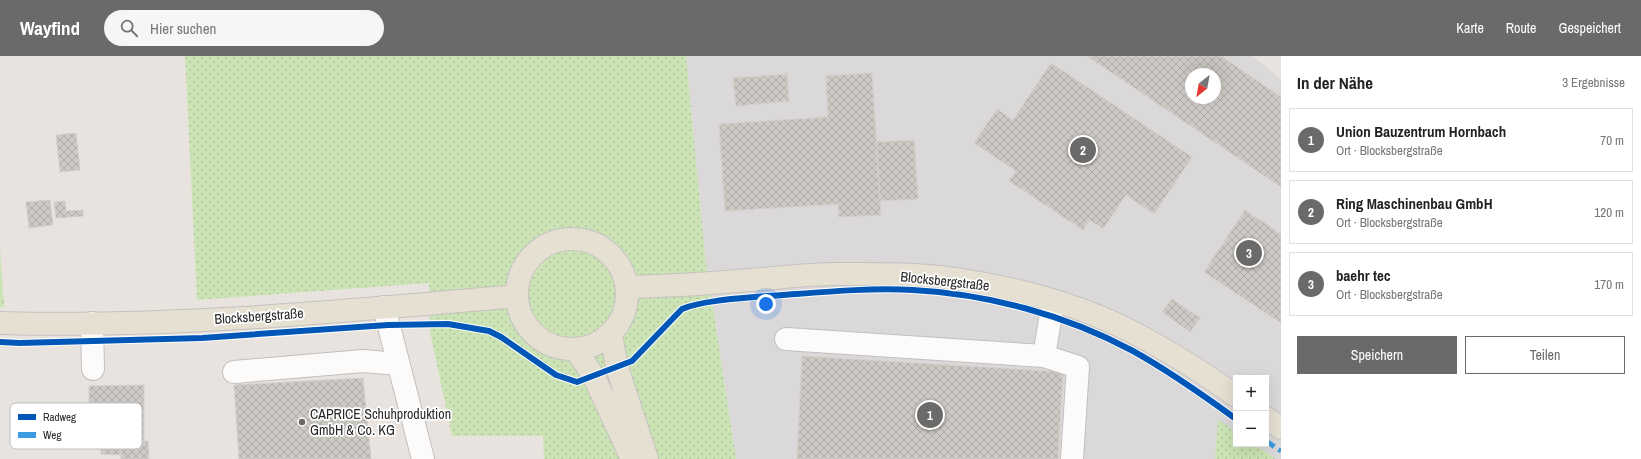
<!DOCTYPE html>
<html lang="de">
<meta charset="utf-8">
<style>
body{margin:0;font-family:"Archivo Narrow",sans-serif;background:#f6f6f6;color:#222}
.controls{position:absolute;right:12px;bottom:12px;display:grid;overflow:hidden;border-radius:0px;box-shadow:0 4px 16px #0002}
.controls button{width:36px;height:36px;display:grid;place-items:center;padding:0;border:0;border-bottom:1px solid #e0e0e0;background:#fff;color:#222;font:20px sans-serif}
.compass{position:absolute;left:1185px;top:12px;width:36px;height:36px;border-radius:50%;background:#fff;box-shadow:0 4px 16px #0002;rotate:211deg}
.you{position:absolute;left:766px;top:248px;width:14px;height:14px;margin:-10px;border:3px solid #fff;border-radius:50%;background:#1a73e8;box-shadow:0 0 0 6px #1a73e833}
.badge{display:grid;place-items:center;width:26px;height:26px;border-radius:50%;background:#6c6a68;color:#fff;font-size:13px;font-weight:700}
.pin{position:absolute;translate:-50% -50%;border:2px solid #fff;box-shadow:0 1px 4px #0006}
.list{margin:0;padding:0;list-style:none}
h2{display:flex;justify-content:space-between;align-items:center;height:52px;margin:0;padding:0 16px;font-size:17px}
h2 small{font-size:13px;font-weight:400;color:#767676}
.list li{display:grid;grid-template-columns:26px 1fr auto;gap:12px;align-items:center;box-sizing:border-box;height:64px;margin:0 8px 8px;padding:0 8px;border:1px solid #e0e0e0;border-radius:0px}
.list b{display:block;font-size:15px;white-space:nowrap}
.list p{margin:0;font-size:13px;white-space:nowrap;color:#767676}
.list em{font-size:13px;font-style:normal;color:#767676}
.actions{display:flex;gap:8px;padding:12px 16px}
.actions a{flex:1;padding:9px 0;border:1px solid #6c6a68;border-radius:0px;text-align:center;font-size:14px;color:#6c6a68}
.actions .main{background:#6c6a68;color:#fff}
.icon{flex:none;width:22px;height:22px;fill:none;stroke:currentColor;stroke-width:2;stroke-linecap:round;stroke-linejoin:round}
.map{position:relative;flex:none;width:1281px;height:403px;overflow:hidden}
header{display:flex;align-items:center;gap:24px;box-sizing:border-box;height:56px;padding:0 20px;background:#6c6a68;color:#fff}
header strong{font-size:19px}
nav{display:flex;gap:22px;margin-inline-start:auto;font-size:14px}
.search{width:280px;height:36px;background:#f6f6f6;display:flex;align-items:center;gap:10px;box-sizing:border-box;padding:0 14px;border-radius:22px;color:#767676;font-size:15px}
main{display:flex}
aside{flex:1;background:#fff}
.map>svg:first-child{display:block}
.industrial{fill:#dbd8da;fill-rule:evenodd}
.grass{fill:url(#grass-dots)}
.forest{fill:url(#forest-firs)}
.building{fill:url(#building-cross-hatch);stroke:#d3cfca;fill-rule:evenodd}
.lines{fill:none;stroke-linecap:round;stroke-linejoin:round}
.minor-casing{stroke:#c1bfc0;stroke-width:24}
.major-casing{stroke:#c4c2c0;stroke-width:24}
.minor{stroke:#fcfbfa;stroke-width:22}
.major{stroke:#e6e0d2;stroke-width:22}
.quiet{stroke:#3d9ce1;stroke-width:5;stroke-dasharray:10 5;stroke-linecap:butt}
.cycleway-casing{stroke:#fff;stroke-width:8}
.cycleway{stroke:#0057b8;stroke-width:6}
.poi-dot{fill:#6c6a68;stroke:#fff;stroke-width:1.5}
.labels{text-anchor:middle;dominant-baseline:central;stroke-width:3.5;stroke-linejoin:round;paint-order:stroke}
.street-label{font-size:14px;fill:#292929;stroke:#fff}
.poi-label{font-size:14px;fill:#292929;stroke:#fff;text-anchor:start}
.key{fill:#fff;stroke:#bfbfbf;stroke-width:1}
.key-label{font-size:11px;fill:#292929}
</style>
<header>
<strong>Wayfind</strong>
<div class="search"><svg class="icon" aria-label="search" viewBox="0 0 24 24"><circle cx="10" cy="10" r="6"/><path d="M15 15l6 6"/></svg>Hier suchen</div>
<nav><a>Karte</a><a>Route</a><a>Gespeichert</a></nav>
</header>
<main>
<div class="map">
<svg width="1281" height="403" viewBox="0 0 1281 403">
<defs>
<pattern id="grass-dots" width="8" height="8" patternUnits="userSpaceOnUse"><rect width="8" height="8" fill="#cce4b5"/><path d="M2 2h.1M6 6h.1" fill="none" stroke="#afc49c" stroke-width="1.8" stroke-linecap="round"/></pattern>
<pattern id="forest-firs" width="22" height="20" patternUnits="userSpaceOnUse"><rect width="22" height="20" fill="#cce4b5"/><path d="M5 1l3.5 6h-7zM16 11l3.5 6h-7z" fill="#afc49c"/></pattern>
<pattern id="building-cross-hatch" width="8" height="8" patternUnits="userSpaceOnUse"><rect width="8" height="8" fill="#cdc9c5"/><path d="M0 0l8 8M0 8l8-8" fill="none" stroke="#b0ada9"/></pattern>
</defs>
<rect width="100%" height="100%" fill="#e8e3de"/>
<path class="industrial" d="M686 0H1252L1281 23V403H736L705 199ZM1191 18H1215V42H1191ZM1236 322H1266V388H1236Z"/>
<path class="grass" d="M185 0H686L705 199 736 403H544L543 380H452L430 276 429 227 197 244Z
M1218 363 1236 376V388H1254L1276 403H1215Z"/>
<path class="forest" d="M0 191 4 251H0Z"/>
<path class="building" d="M1087 0H1221L1281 41V131ZM1191 18H1215V42H1191Z
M1051 7 1192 101 1154 158 1126 139 1103 173 1090 164 1083 174 1009 125 1016 115 974 87 997 53 1013 64Z
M872 17 881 159 839 161 838 148 725 155 719 68 828 61 826 20Z
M787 18 789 45 736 50 733 22Z
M76 77 80 114 60 116 56 79Z
M914 84 918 143 880 145 876 86Z
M50 144 53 169 29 172 26 146Z
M65 145 66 155 83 154V160L56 162 54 146Z
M1245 154 1281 178V267L1204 216Z
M1172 243 1200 262 1190 276 1162 256Z
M802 300 1063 316 1058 403H797Z
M363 322 371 403H239L234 329Z
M144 329V385H89V330Z
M101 385H121V399L101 398Z
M121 385H148L149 403H121Z"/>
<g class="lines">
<g class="minor-casing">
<path id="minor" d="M384 251 423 403
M92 267 93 313
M786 283 1044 300 1053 246
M1044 300 1078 311 1072 403
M234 316 363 305 398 308"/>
</g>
<g class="major-casing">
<path id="major" d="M517 238a55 55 0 1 1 110 0a55 55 0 1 1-110 0Z
M628 231C673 230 717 227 762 223 786 221 811 218 835 218 875 218 917 217 956 223 1007 230 1069 246 1116 268 1158 288 1198 313 1236 340
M0 267C173 272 345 255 517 240
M611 279 617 311 647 403
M576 294 594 321 632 403
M1266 362 1281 372"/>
</g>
<use href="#minor" class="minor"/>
<use href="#major" class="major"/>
<path class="quiet" d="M1266 385 1281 395"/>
<g class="cycleway-casing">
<path id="cycleway" d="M0 286 20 287 202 282 388 269 448 268 489 275 501 281 556 319 577 326 632 305 682 253C696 247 709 246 723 244 747 241 771 240 796 238 835 235 874 232 913 234 988 238 1066 259 1133 295 1169 315 1203 339 1236 363"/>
</g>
<use href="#cycleway" class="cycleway"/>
</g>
<circle class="poi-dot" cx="302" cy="366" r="4"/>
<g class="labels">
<g class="street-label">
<text transform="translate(945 225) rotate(6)">Blocksbergstraße</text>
<text transform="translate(259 260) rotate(-4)">Blocksbergstraße</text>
</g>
<g class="poi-label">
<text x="310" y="358">CAPRICE Schuhproduktion<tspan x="310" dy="16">GmbH &amp; Co. KG</tspan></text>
</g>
</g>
<rect x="10" y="347" width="132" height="46" rx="6" class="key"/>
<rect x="18" y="358" width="18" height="6" fill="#0057b8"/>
<rect x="18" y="376" width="18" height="6" fill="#3d9ce1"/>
<g class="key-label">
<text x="43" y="365">Radweg</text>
<text x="43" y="383">Weg</text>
</g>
</svg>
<div class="controls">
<button>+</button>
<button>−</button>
</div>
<svg class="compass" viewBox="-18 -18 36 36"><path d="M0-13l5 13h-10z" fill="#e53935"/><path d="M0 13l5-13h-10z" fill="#767676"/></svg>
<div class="you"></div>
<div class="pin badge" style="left:930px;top:359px">1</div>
<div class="pin badge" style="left:1083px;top:94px">2</div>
<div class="pin badge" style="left:1249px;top:197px">3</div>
</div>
<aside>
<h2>In der Nähe<small>3 Ergebnisse</small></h2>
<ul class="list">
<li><span class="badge">1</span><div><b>Union Bauzentrum Hornbach</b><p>Ort · Blocksbergstraße</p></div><em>70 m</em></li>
<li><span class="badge">2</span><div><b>Ring Maschinenbau GmbH</b><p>Ort · Blocksbergstraße</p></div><em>120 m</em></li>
<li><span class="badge">3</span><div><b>baehr tec</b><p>Ort · Blocksbergstraße</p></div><em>170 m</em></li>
</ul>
<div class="actions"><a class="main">Speichern</a><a>Teilen</a></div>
</aside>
</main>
